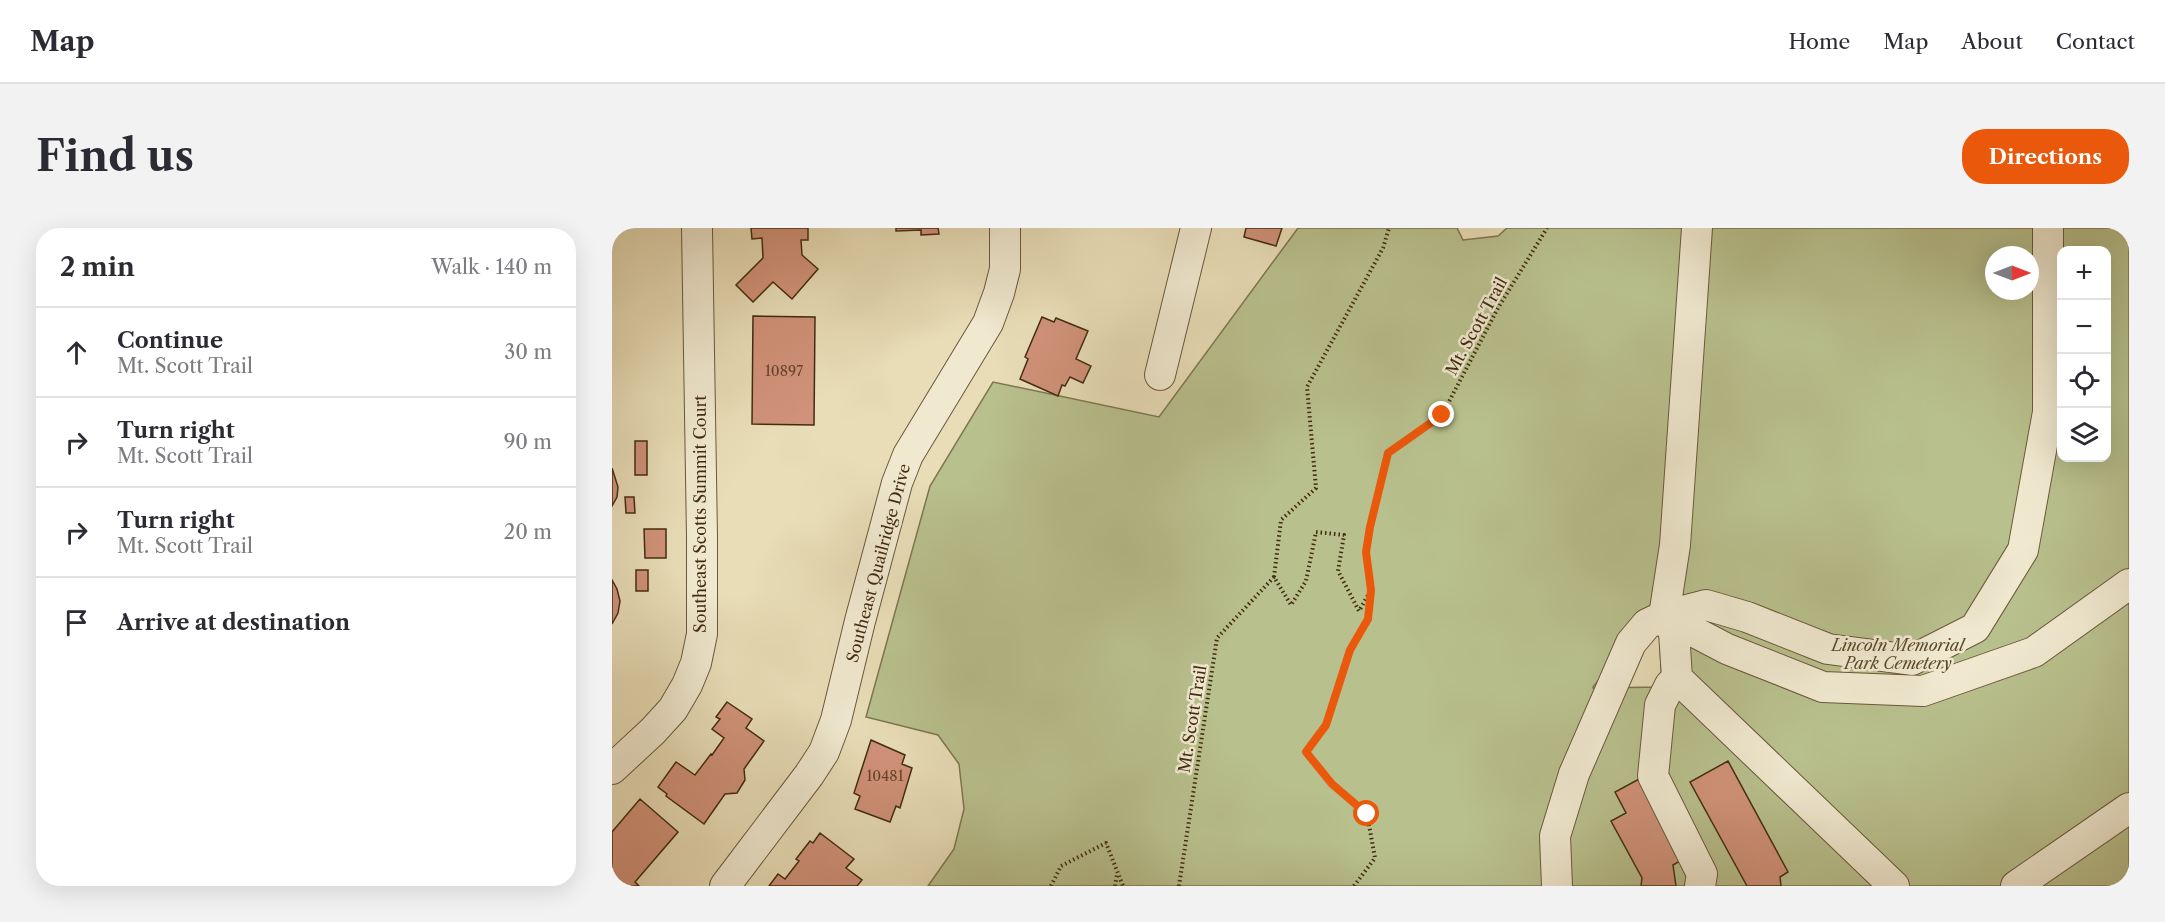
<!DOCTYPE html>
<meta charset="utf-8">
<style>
body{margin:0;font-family:"Libre Caslon Text",serif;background:#f2f2f3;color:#2b2b33}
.controls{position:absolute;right:18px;top:18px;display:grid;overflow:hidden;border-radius:12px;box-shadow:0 6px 24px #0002}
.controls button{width:54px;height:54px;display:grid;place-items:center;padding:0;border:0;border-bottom:2px solid #e1e1e2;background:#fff;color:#2b2b33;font:30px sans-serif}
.compass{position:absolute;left:1373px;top:18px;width:54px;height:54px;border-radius:50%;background:#fff;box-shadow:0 6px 24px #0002;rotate:90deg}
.stop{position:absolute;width:18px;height:18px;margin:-14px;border:4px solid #ea580c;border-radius:50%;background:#fff}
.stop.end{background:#ea580c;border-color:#fff;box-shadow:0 2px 6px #0008}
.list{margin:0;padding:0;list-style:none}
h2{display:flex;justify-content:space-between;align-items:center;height:78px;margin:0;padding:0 24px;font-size:26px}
h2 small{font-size:20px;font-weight:400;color:#7c7c81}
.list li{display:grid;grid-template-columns:39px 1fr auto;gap:18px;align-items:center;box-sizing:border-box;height:90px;padding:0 24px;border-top:2px solid #e1e1e2}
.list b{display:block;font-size:22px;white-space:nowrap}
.list p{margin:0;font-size:20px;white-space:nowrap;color:#7c7c81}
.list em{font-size:20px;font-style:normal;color:#7c7c81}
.icon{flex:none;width:33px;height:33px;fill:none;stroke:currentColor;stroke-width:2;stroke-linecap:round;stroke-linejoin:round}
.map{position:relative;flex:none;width:1517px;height:658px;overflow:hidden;border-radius:24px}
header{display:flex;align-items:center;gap:36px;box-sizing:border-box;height:84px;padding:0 30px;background:#fff;border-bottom:2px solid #e1e1e2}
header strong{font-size:28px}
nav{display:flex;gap:33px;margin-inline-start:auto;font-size:21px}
.intro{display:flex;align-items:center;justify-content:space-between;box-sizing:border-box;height:144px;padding:0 36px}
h1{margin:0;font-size:42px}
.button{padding:15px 27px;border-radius:24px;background:#ea580c;color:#fff;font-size:21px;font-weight:700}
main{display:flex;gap:36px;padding:0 36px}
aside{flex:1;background:#fff;border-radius:24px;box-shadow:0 6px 24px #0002}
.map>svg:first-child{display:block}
.green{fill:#b8c08d;stroke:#7e7650;stroke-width:1.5;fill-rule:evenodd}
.building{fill:#d09279;stroke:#432c12;stroke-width:1.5}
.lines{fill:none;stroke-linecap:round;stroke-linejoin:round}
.minor-casing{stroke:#6c583b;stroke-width:32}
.path{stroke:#432c12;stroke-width:4;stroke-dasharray:1.5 3;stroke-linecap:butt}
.minor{stroke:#f0e9d0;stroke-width:30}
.route{stroke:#ea580c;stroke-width:8}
.labels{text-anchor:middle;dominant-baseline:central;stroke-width:5;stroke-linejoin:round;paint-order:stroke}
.number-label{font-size:14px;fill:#66462c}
.street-label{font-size:16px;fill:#432c12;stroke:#f0e9d0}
.park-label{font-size:16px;font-style:italic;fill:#5a4a2b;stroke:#f0e9d0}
</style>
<header>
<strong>Map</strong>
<nav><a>Home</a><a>Map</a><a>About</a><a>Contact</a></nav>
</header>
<div class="intro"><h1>Find us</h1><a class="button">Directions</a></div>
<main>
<aside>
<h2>2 min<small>Walk · 140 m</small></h2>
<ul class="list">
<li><svg class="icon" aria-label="ahead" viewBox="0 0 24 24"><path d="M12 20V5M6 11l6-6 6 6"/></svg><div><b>Continue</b><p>Mt. Scott Trail</p></div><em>30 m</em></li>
<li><svg class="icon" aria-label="right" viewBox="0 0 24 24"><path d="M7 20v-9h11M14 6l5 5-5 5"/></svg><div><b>Turn right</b><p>Mt. Scott Trail</p></div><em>90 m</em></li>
<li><svg class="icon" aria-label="right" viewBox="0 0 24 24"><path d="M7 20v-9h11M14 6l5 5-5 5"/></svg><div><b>Turn right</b><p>Mt. Scott Trail</p></div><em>20 m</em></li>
<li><svg class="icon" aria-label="arrive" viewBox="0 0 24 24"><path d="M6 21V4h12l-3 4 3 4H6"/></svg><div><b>Arrive at destination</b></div></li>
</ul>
</aside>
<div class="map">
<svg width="1517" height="658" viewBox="0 0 1517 658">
<rect width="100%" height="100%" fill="#e8ddb7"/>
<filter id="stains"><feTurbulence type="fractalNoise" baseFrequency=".00333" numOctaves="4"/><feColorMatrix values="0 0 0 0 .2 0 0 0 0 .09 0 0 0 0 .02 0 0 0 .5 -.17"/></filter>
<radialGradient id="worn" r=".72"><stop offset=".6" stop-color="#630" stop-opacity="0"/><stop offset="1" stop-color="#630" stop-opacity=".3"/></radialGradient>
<path class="green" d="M686 0H845L851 12 886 8 895 0H1517V658H316L342 621 352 581 347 536 326 507 254 489 318 258 381 154 547 189ZM1450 22H1494V230H1450ZM1382 27H1418V63H1382ZM1046 377 1050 459 981 460V459Z"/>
<path class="building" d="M139 0H196V12H189L190 27 206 41 180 71 161 54 141 74 124 57 151 30 150 10 140 11Z
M284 0H326L327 6 309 7V2L284 3Z
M634 0H670L664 18 632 9Z
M141 88 203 89 202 197 140 196Z
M430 89 442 94 444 90 476 103 464 131 479 138 471 155 458 149 453 158 450 157 446 168 408 151 416 131 413 129Z
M23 213H35V247H23Z
M0 240 6 259 5 269 0 278Z
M13 269H22L23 285H14Z
M32 301H54V330H33Z
M24 342H36V363H24Z
M0 352 5 361 8 373 6 385 0 396Z
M115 474 140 491 134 500 152 513 132 541 133 552 125 565 113 566 92 596 54 568 55 566 46 559 64 534 83 547 99 526 100 527 112 510 100 501 108 491 104 489Z
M259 512 293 527 290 536 300 540 288 580 284 578 278 594 243 581 248 568 242 565Z
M1116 533 1176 644 1168 649 1169 658H1135L1078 554Z
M1027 551 1070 632 1061 637 1064 658H1029L1030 650 999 593 1014 585 1003 564Z
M28 571 66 604 23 654 27 658H0V604Z
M208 605 242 631 234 640 250 652 245 658H157L166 646 173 651 187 633 184 631 198 613 201 615Z"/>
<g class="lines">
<g class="minor-casing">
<path id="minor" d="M548 147 584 0
M1052 388 1094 377 1135 389 1216 421 1300 432 1363 400 1411 322 1436 184V0
M1052 388 1115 421 1211 459 1311 463 1422 424 1517 356
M1052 388 1063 317 1085 0
M1065 450 1282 658
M0 541 41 503 61 481 75 457 84 435 90 406V310L85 0
M113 658 197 547 212 524 224 492 248 393 285 255 296 227 376 95 387 65 393 41V0
M945 658 943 608 962 546 1019 415 1035 396 1052 388 1062 404 1065 450 1058 457 1048 477 1041 548 1090 646 1088 658
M1404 658 1517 580"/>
</g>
<path class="path" d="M662 349 669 292 704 260 695 159 771 20 777 0
M439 658 449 638 494 615 511 658
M503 658 505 646
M567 658 605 410 662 349 679 377 694 353 704 304 732 307 726 343 747 383 759 362 754 324 758 299 776 225 830 187 886 80 935 0
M742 658 763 630 755 586 720 556 694 524 714 497 738 422 756 391 759 365"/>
<use href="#minor" class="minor"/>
</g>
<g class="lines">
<path class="route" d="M755 586 720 556 694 524 714 497 738 422 756 391 759 362 754 324 758 299 776 225 830 187"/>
</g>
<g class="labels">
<g class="number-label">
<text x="172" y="143">10897</text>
<text x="273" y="548">10481</text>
</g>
<g class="street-label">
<text transform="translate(864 98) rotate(-61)">Mt. Scott Trail</text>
<text transform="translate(88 286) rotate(-90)">Southeast Scotts Summit Court</text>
<text transform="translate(266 335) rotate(-75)">Southeast Quailridge Drive</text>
<text transform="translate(580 491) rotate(-81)">Mt. Scott Trail</text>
</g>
<g class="park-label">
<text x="1286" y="417">Lincoln Memorial<tspan x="1286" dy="18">Park Cemetery</tspan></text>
</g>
</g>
<rect width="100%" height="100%" filter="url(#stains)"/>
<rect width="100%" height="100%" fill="url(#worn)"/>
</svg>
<div class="controls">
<button>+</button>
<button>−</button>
<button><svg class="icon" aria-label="locate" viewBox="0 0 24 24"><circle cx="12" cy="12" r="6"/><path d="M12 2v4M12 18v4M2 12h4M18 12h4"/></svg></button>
<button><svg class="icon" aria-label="layers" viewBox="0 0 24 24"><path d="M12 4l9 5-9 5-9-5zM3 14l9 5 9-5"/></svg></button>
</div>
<svg class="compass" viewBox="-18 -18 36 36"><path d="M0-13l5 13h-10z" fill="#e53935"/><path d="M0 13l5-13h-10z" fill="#7c7c81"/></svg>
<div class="stop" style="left:755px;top:586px"></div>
<div class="stop end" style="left:830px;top:187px"></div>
</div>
</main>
